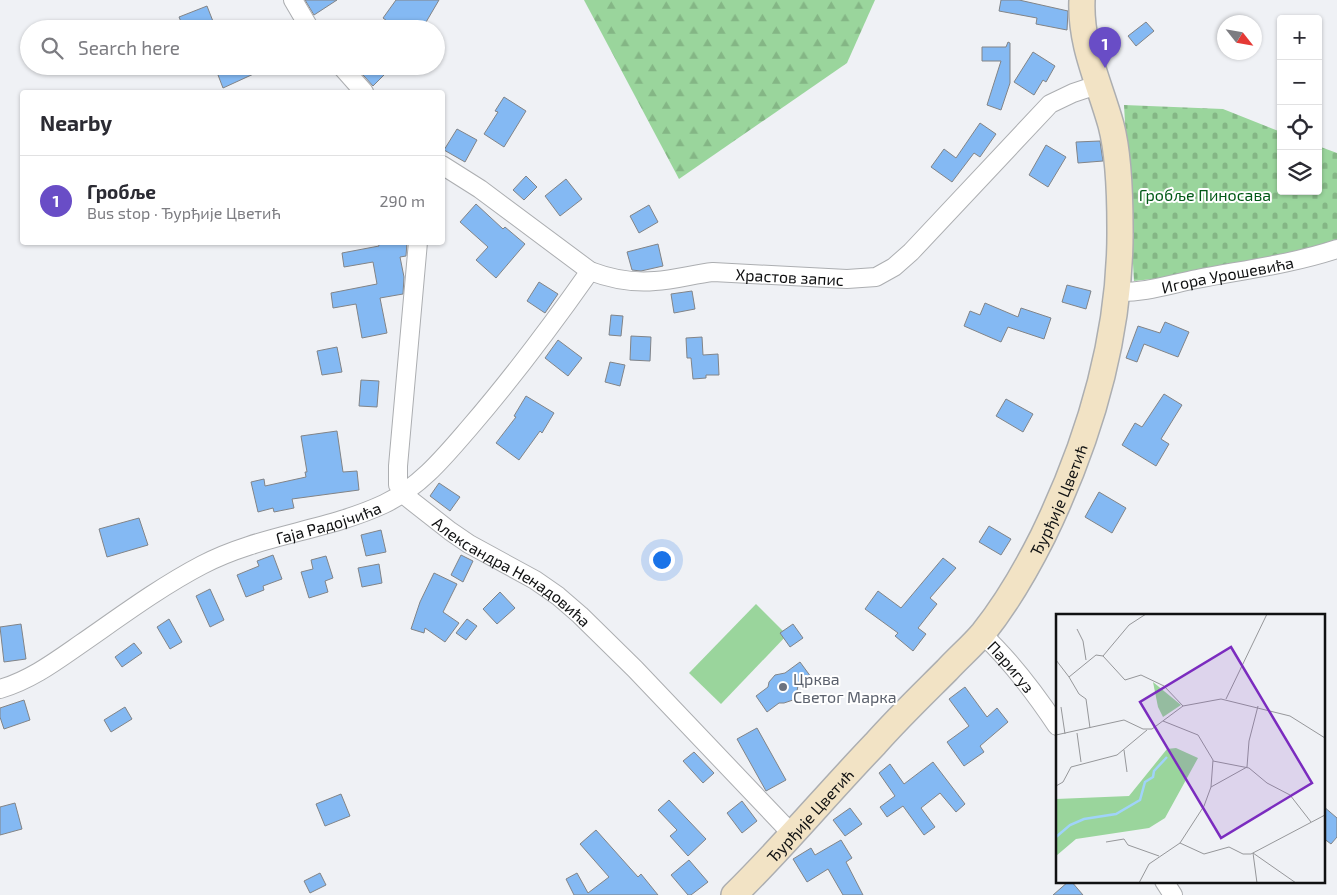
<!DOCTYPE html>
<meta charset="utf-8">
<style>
body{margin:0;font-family:"Exo 2",sans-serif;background:#f7f7f7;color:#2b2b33}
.controls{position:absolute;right:15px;top:15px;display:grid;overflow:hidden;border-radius:5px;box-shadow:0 1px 4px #0004}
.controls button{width:45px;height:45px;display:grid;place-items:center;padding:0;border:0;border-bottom:1px solid #e1e1e2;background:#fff;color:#2b2b33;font:25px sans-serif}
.compass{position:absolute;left:1217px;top:15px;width:45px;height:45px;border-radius:50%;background:#fff;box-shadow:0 1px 4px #0004;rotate:121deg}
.you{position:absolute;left:661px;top:559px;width:18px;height:18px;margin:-12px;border:4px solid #fff;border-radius:50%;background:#1a73e8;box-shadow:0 0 0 8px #1a73e833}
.badge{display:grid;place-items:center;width:32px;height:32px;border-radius:50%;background:#694dc6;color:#fff;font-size:16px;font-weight:700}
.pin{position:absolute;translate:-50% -41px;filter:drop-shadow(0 1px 2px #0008)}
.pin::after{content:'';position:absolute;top:26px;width:18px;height:15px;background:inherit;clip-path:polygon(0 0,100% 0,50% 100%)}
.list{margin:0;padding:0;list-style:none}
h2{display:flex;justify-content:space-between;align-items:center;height:65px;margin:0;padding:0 20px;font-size:21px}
h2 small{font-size:16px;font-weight:400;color:#7c7c81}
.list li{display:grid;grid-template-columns:32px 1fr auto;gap:15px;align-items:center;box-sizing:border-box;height:90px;padding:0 20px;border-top:1px solid #e1e1e2}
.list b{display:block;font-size:19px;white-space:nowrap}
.list p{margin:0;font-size:16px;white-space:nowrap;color:#7c7c81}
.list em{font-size:16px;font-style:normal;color:#7c7c81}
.icon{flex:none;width:28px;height:28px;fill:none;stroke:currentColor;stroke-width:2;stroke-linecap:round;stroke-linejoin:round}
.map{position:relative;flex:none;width:1337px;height:895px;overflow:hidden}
.search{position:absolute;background:#fff;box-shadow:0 1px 4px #0004;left:20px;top:20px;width:425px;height:55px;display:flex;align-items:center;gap:12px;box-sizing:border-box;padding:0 18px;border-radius:28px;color:#7c7c81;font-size:19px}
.panel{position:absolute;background:#fff;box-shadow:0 1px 4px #0004;left:20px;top:90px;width:425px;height:155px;border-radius:5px}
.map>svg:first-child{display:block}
.green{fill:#9ad59c}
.forest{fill:url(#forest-firs)}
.cemetery{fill:url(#cemetery-stones)}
.building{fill:#84b9f3;stroke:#828487}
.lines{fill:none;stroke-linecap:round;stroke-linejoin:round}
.street-casing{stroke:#acaeb1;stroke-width:20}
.secondary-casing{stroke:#acaeb1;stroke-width:28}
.street{stroke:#fff;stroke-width:18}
.secondary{stroke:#f2e3c5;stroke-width:25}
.worship-dot{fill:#6b7280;stroke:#fff;stroke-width:2}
.labels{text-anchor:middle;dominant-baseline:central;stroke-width:4;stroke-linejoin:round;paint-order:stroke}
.park-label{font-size:16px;fill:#025917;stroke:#fff}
.street-label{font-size:16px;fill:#101112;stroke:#fff}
.worship-label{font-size:16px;fill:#5b616d;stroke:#fff;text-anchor:start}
.inset-river{fill:none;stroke:#a0d3f9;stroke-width:2.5}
.inset-road{fill:none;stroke:#96979a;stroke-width:1}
.view{fill:#7b2cbf;fill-opacity:0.15;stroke:#7b2cbf;stroke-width:2.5}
.inset-edge{fill:none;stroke:#101112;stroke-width:2.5}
</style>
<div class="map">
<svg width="1337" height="895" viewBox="0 0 1337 895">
<defs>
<pattern id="forest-firs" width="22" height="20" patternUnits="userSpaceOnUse" patternTransform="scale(1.25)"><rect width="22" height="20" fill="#9ad59c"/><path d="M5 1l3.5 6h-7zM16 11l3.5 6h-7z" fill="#84b685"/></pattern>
<pattern id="cemetery-stones" width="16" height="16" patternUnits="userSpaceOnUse" patternTransform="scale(1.25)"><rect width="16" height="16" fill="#9ad59c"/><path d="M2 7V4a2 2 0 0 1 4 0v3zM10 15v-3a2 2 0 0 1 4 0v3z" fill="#84b685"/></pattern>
</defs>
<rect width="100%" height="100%" fill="#eff1f5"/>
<path class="green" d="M756 604 787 635 721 704 689 673Z"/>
<path class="forest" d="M584 0H875L847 63 679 179Z"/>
<path class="cemetery" d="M1124 105 1223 109 1281 132V191H1318V146L1337 153V241L1198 274 1134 281Z"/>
<path class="building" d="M305 0H337L314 15Z
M396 0H439L422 29H398L383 18Z
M1001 0H1019L1068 11 1067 30 1036 24 1037 18 999 11Z
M207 6 216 29H184L179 17Z
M1146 22 1154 31 1136 46 1128 36Z
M1008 42 1010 43V83L1001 110 987 105 1001 61H982V47H1006Z
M1033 52 1055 66 1046 82 1043 80 1034 95 1014 82Z
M238 66H271L223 88 218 75Z
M355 66H393L373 86Z
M504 97 526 111 504 147 484 134 498 112 495 111Z
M980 123 996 134 980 157 974 153 952 182 931 167 944 149 956 158Z
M457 129 477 140 465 162 444 150Z
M1100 141 1103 161 1078 163 1076 142Z
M1046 145 1066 157 1048 187 1029 175Z
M526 176 537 187 524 200 513 190Z
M566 179 582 199 560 216 545 196Z
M476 204 503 229 505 227 525 244 496 278 476 260 488 247 460 222Z
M649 205 658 222 639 233 630 216Z
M378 242H407L406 256 400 257 404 277 403 294 380 298 387 333 362 338 356 304 333 308 331 293 377 284 373 262 344 267 342 253 379 246Z
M658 244 663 266 641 271 632 270 627 252Z
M539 282 558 294 545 313 527 301Z
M1067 285 1091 291 1086 309 1062 302Z
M692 291 695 309 674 313 671 294Z
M985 303 1018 317 1021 308 1051 318 1044 339 1008 327 1001 342 964 326 970 311 980 315Z
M611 315 623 316 621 336 609 335Z
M1165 322 1189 332 1178 357 1144 344 1137 362 1126 358 1138 326 1160 333Z
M631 336 651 337 650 361 630 360Z
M702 337 703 355 718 354 719 375H706V378L693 379 691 358H687L686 338Z
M558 340 582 358 568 376 545 358Z
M337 347 342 372 322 375 317 351Z
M610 362 625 365 620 386 605 382Z
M361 380 379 381 377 407 359 406Z
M1164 394 1182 405 1161 439 1169 444 1156 466 1122 445 1135 423 1142 427Z
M526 396 554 413 542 433 540 431 519 460 496 443 516 417 514 416Z
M1006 399 1033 414 1023 432 996 416Z
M337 431 343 472 357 471 359 490 292 499 294 508 274 512 273 508 258 512 251 482 264 479 265 486 306 477 305 472H307L301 436Z
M439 483 460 497 450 511 430 496Z
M1099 492 1126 508 1112 533 1085 517Z
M139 518 148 545 107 557 99 529Z
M989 526 1011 539 1001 555 979 542Z
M381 530 386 552 366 556 361 535Z
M273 555 282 579 263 586 264 590 246 597 237 575 259 566 257 561Z
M461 555 473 561 463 582 451 575Z
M326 556 333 578 325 581 328 592 309 598 301 572 313 569 311 560Z
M943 558 956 568 930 598 937 604 918 628 926 634 913 651 895 636 898 633 865 609 878 591 901 608Z
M379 564 382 583 362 587 358 568Z
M434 573 457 584 443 612 459 623 445 642 425 628 424 633 411 629 420 602Z
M210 589 224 620 210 627 196 596Z
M500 592 515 608 497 624 483 609Z
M169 619 182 642 170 649 157 627Z
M467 619 477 626 466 640 456 633Z
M21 624 26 659 4 662 0 627Z
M793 624 803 638 790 647 780 633Z
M134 643 142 653 122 667 115 657Z
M800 662 811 677 798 686 796 696 793 700 784 703H779L767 712 756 696 768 687 769 682 775 675 785 673Z
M965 687 987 717 997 708 1008 722 980 746 984 752 964 766 947 742 969 726 949 699Z
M24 700 30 720 4 729 0 717V708Z
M125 707 132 719 111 732 104 720Z
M757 728 786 780 766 791 737 739Z
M694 752 714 773 703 783 683 761Z
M933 762 965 804 956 812 940 793 921 808 935 827 924 835 903 806 887 817 880 807 895 796 879 773 890 764 904 784Z
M341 794 350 816 325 826 316 804Z
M669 800 706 839 688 856 670 836 677 830 658 810Z
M742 801 757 821 742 833 727 813Z
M15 803 22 829 0 835V807Z
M1323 806 1337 818V837L1331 844 1323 838Z
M850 808 862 824 845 836 833 820Z
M596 830 638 877 641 874 658 895H574L566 879 577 873 588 893 609 877 580 844Z
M841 840 852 858 846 862 863 895H843L828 869 807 882 793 859 811 848 815 855Z
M689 860 708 882 691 895H688L671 875Z
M320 873 326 885 310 893 304 881Z
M1069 881H1071L1083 895H1053Z"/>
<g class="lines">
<g class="street-casing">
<g id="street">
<path d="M293 0 310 29"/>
<path d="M341 66 364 92"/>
<path id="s1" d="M442 165 480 189 590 271C611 279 633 283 655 281 675 280 694 274 713 272L847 279 876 277 894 267 911 252 1050 104 1073 93 1097 85"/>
<path id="s2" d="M418 242 398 466V485L408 498 450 531 469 544 535 580 558 596 580 615 635 669 793 835"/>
<path id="s3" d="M1117 292C1144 293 1171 284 1197 279 1243 270 1292 264 1337 249"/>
<path id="s4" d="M982 634C1011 661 1035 693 1057 726"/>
<path id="s5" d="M0 689C31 680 56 661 82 643 121 616 160 587 202 565 259 535 326 531 384 504 420 487 445 456 470 427 513 377 552 325 590 271"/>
<path d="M1164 881 1173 895"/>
</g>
</g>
<g class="secondary-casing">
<g id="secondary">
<path id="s6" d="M734 895C783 847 827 794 875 744 898 718 923 694 947 670 959 657 972 646 983 633 1007 603 1026 570 1043 536 1089 441 1121 335 1120 228 1120 196 1119 155 1111 125 1099 82 1080 45 1082 0"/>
</g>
</g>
<use href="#street" class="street"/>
<use href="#secondary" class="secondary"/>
</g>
<circle class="worship-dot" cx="783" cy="687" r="5"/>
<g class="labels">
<g class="park-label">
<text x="1205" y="194">Гробље Пиносава</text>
</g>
<g class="street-label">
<text stroke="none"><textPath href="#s3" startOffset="112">Игора Урошевића</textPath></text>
<text stroke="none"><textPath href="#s1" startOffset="384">Храстов запис</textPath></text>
<text stroke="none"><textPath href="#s6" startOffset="515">Ђурђије Цветић</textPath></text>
<text stroke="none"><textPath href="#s5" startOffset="371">Гаја Радојчића</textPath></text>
<text stroke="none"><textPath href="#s2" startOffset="388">Александра Ненадовића</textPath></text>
<text stroke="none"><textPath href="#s4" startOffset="44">Паригуз</textPath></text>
<text stroke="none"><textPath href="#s6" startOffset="110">Ђурђије Цветић</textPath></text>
</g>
<g class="worship-label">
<text x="793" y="678">Црква<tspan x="793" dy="18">Светог Марка</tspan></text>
</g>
</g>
<g transform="translate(1056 614)">
<rect width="269" height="269" fill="#eff1f5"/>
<path d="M120 134 142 144 109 204 93 214 20 225 0 242V185L73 182 111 135Z" fill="#9ad59c"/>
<path d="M97 68 125 91 107 103 102 93Z" fill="#9ad59c"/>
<path class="inset-river" d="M0 223 14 211 28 205 60 200 84 186 89 168 97 163 98 157 111 143"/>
<path class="inset-road" d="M21 15 27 27 30 46M47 42 73 11 90 0M0 46 13 63M170 85 211 0M5 93 9 120M34 114 30 85 23 80 13 63 40 41 47 42 69 66 85 61 108 72 127 92M21 119 25 148M0 121 68 106 87 115H96L127 92 165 85 234 102 269 124M68 136 71 158M157 147 193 154 211 169 234 181 255 208M0 172 7 168 15 153 61 141 91 116M155 173 191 153 193 127 202 92M50 228 68 225 72 231 103 242M124 229 148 240 173 233 187 240H195L269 201M197 239 240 269M197 239 201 269M83 269 93 250 124 229 148 192 155 173 157 146 142 121 107 107"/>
<path class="view" d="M175 33 256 169 165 224 84 88Z"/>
<rect width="269" height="269" class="inset-edge"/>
</g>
</svg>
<div class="controls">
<button>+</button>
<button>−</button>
<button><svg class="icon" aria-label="locate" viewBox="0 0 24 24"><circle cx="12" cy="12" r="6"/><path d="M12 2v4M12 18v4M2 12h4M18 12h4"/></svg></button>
<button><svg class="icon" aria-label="layers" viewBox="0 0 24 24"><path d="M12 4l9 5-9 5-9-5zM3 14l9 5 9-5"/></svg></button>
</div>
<svg class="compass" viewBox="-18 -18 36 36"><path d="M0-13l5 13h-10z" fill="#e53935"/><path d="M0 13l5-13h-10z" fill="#7c7c81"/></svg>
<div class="you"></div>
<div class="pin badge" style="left:1105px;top:68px">1</div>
<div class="search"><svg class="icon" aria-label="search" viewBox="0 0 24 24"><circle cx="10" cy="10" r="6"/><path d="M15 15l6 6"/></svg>Search here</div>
<section class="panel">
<h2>Nearby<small></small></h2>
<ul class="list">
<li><span class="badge">1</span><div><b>Гробље</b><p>Bus stop · Ђурђије Цветић</p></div><em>290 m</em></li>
</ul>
</section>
</div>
